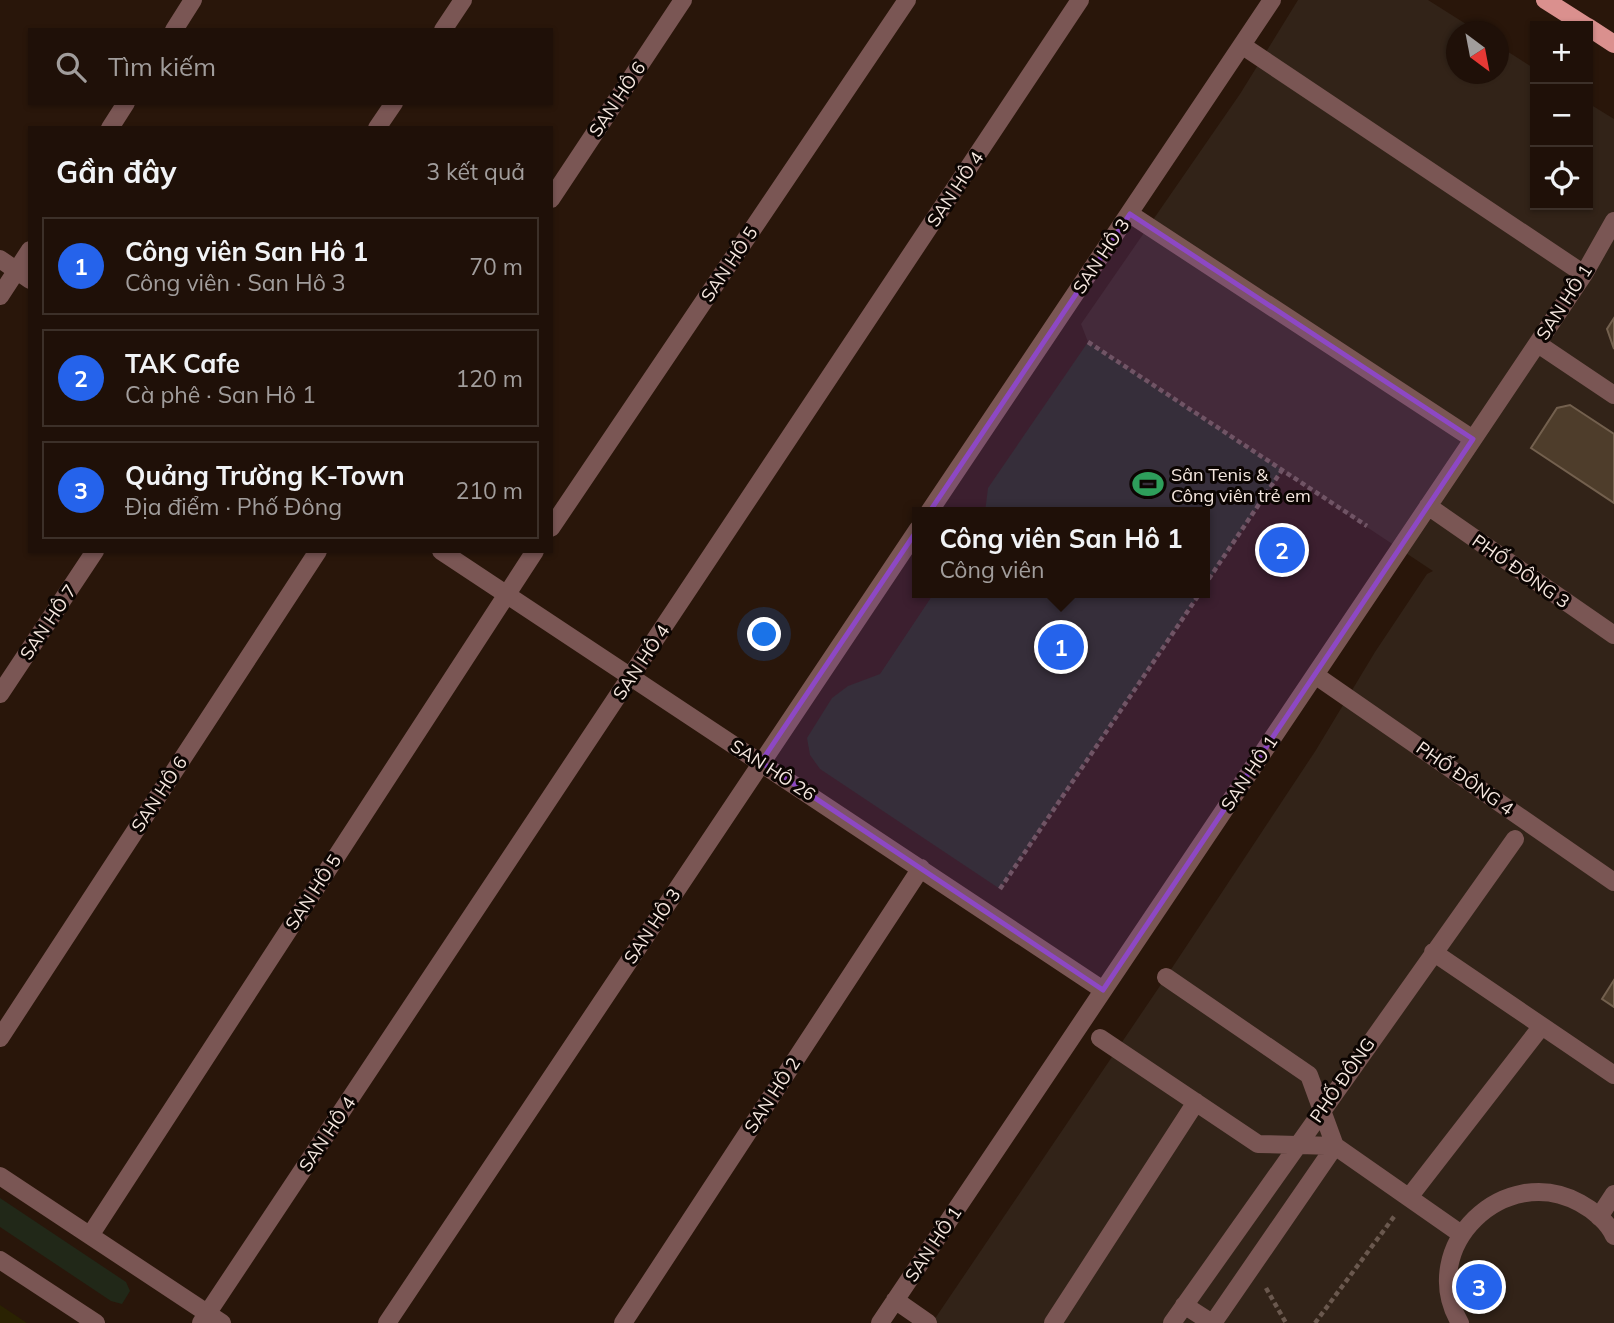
<!DOCTYPE html>
<html lang="vi">
<meta charset="utf-8">
<style>
body{margin:0;font-family:Mulish,sans-serif;background:#2c1e16;color:#f1f3f6}
.controls{position:absolute;right:21px;top:21px;display:grid;overflow:hidden;border-radius:0px;box-shadow:0 2px 5px #0004}
.controls button{width:63px;height:63px;display:grid;place-items:center;padding:0;border:0;border-bottom:2px solid #3c3029;background:#1f1008;color:#f1f3f6;font:35px sans-serif}
.compass{position:absolute;left:1446px;top:21px;width:63px;height:63px;border-radius:50%;background:#1f1008;box-shadow:0 2px 5px #0004;rotate:148deg}
.you{position:absolute;left:765px;top:635px;width:24px;height:24px;margin:-18px;border:5px solid #fff;border-radius:50%;background:#1a73e8;box-shadow:0 0 0 10px #1a73e833}
.badge{display:grid;place-items:center;width:46px;height:46px;border-radius:50%;background:#2563eb;color:#fff;font-size:23px;font-weight:700}
.pin{position:absolute;translate:-50% -50%;border:4px solid #fff;box-shadow:0 2px 7px #0006}
.popup{position:absolute;left:912px;top:507px;width:298px;height:91px;box-sizing:border-box;display:grid;place-content:center;border-radius:0px;background:#1f1008;filter:drop-shadow(0 2px 5px #0005);font-size:23px;white-space:nowrap;color:#a19d9c}
.popup b{font-size:26px;color:#f1f3f6}
.popup::after{content:'';position:absolute;left:50%;top:100%;margin-left:-14px;border:14px solid transparent;border-top-color:#1f1008}
.list{margin:0;padding:0;list-style:none}
h2{display:flex;justify-content:space-between;align-items:center;height:91px;margin:0;padding:0 28px;font-size:30px}
h2 small{font-size:23px;font-weight:400;color:#a19d9c}
.list li{display:grid;grid-template-columns:46px 1fr auto;gap:21px;align-items:center;box-sizing:border-box;height:98px;margin:0 14px 14px;padding:0 14px;border:2px solid #3c3029;border-radius:0px}
.list b{display:block;font-size:26px;white-space:nowrap}
.list p{margin:0;font-size:23px;white-space:nowrap;color:#a19d9c}
.list em{font-size:23px;font-style:normal;color:#a19d9c}
.icon{flex:none;width:38px;height:38px;fill:none;stroke:currentColor;stroke-width:2;stroke-linecap:round;stroke-linejoin:round}
.map{position:relative;flex:none;width:1614px;height:1323px;overflow:hidden}
.search{position:absolute;background:#1f1008;box-shadow:0 2px 5px #0004;left:28px;top:28px;width:525px;height:77px;display:flex;align-items:center;gap:18px;box-sizing:border-box;padding:0 24px;border-radius:0px;color:#a19d9c;font-size:26px}
.panel{position:absolute;background:#1f1008;box-shadow:0 2px 5px #0004;left:28px;top:126px;width:525px;height:427px;border-radius:0px}
.map>svg:first-child{display:block}
.commercial{fill:#322318}
.green{fill:#212818}
.sand{fill:#2a2202}
.building{fill:#4e3d2b;stroke:#73604e;stroke-width:2}
.lines{fill:none;stroke-linecap:round;stroke-linejoin:round}
.path{stroke:#6a584e;stroke-width:4.5;stroke-dasharray:5 3.5;stroke-linecap:butt}
.minor{stroke:#7a5654;stroke-width:18}
.major{stroke:#da908e;stroke-width:18}
.marked{fill:#8d48c4;fill-opacity:0.2;stroke:#8d48c4;stroke-width:5;stroke-linejoin:round}
.labels{text-anchor:middle;dominant-baseline:central;stroke-width:6;stroke-linejoin:round;paint-order:stroke}
.street-label{font-size:18px;fill:#f6e8e0;stroke:#0c0502}
.poi-label{font-size:18px;fill:#f6e8e0;stroke:#0c0502;text-anchor:start}
</style>
<div class="map">
<svg width="1614" height="1323" viewBox="0 0 1614 1323">
<rect width="100%" height="100%" fill="#29160a"/>
<path class="commercial" d="M1298 0H1428L1477 31 1456 32V74H1498L1499 46 1535 69V205H1588V103L1614 119V1323H932L1166 977 1316 750 1375 652 1427 574 1433 571 1088 342 1081 324 1240 94Z"/>
<path class="green" d="M1088 342 1282 470 1205 586 1204 512H985L988 488Z
M934 593H1200L1000 889 820 769 810 755 807 738 832 698 848 686 880 674Z
M0 1198 126 1282 130 1291 122 1304 111 1301 0 1227Z"/>
<path class="sand" d="M0 1305 27 1323H0Z"/>
<path class="building" d="M1614 318V349L1607 329Z
M1570 405 1614 434V503L1531 448 1557 408Z
M1614 980V1007L1602 999Z"/>
<g class="lines">
<path class="path" d="M1088 342 1367 526
M1204 586 1282 470
M1000 889 1200 593
M1266 1288 1286 1323
M1315 1323 1396 1214"/>
<path class="minor" d="M174 30 193 0
M443 30 463 0
M1243 46 1584 274
M110 128 126 103
M377 128 394 103
M551 199 683 0
M1130 214 1473 439
M0 259 30 280
M0 296 30 250
M1538 344 1614 395
M1428 506 1614 635
M929 512 1272 0
M551 528 907 0
M441 551 1103 990
M1315 675 1614 882
M0 694 95 551
M1433 952 1614 1075
M0 1038 318 551
M1100 1038 1258 1144 1335 1146 1309 1075 1166 977
M0 1176 222 1323
M1410 1196 1541 1027
M1599 1217 1614 1194
M91 1234 535 551
M0 1260 96 1323
M895 1300 928 1323
M1184 1305 1212 1323
M201 1323 1080 0
M387 1323 918 529
M623 1323 921 868
M880 1323 1584 274 1614 221
M1053 1323 1196 1102
M1172 1323 1515 839
M1213 1323 1335 1146 1461 1234
M1460 1323C1415 1247 1505 1161 1580 1203 1593 1210 1608 1222 1614 1236"/>
<path class="major" d="M1545 0 1586 26
M1588 27 1614 44"/>
</g>
<path class="marked" d="M1130 214 1473 439 1103 990 761 762Z"/>
<defs>
<g id="stadium-bare" transform="scale(2.415)"><path d="M0-5a6.5 5 0 1 0 0 10a6.5 5 0 1 0 0-10ZM-3.5-1.8h7v3.6h-7Z" fill="#2e9e5b" stroke="#0c0502" stroke-width="2.5" paint-order="stroke"/></g>
</defs>
<g fill-rule="evenodd">
<use href="#stadium-bare" x="1148" y="484"/>
</g>
<g class="labels">
<g class="street-label">
<text transform="translate(617 99) rotate(-56)">SAN HÔ 6</text>
<text transform="translate(955 189) rotate(-56)">SAN HÔ 4</text>
<text transform="translate(1101 256) rotate(-56)">SAN HÔ 3</text>
<text transform="translate(729 264) rotate(-56)">SAN HÔ 5</text>
<text transform="translate(1564 302) rotate(-57)">SAN HÔ 1</text>
<text transform="translate(1521 571) rotate(35)">PHỐ ĐÔNG 3</text>
<text transform="translate(48 622) rotate(-56)">SAN HÔ 7</text>
<text transform="translate(641 662) rotate(-56)">SAN HÔ 4</text>
<text transform="translate(773 770) rotate(33)">SAN HÔ 26</text>
<text transform="translate(1249 773) rotate(-56)">SAN HÔ 1</text>
<text transform="translate(1465 778) rotate(35)">PHỐ ĐÔNG 4</text>
<text transform="translate(159 794) rotate(-57)">SAN HÔ 6</text>
<text transform="translate(313 892) rotate(-57)">SAN HÔ 5</text>
<text transform="translate(652 926) rotate(-56)">SAN HÔ 3</text>
<text transform="translate(1342 1080) rotate(-55)">PHỐ ĐÔNG</text>
<text transform="translate(772 1095) rotate(-57)">SAN HÔ 2</text>
<text transform="translate(327 1134) rotate(-56)">SAN HÔ 4</text>
<text transform="translate(933 1244) rotate(-56)">SAN HÔ 1</text>
</g>
<g class="poi-label">
<text x="1171" y="474">Sân Tenis &amp;<tspan x="1171" dy="21">Công viên trẻ em</tspan></text>
</g>
</g>
</svg>
<div class="controls">
<button>+</button>
<button>−</button>
<button><svg class="icon" aria-label="locate" viewBox="0 0 24 24"><circle cx="12" cy="12" r="6"/><path d="M12 2v4M12 18v4M2 12h4M18 12h4"/></svg></button>
</div>
<svg class="compass" viewBox="-18 -18 36 36"><path d="M0-13l5 13h-10z" fill="#e53935"/><path d="M0 13l5-13h-10z" fill="#a19d9c"/></svg>
<div class="you"></div>
<div class="pin badge" style="left:1061px;top:647px">1</div>
<div class="popup"><b>Công viên San Hô 1</b>Công viên</div>
<div class="pin badge" style="left:1282px;top:550px">2</div>
<div class="pin badge" style="left:1479px;top:1287px">3</div>
<div class="search"><svg class="icon" aria-label="search" viewBox="0 0 24 24"><circle cx="10" cy="10" r="6"/><path d="M15 15l6 6"/></svg>Tìm kiếm</div>
<section class="panel">
<h2>Gần đây<small>3 kết quả</small></h2>
<ul class="list">
<li><span class="badge">1</span><div><b>Công viên San Hô 1</b><p>Công viên · San Hô 3</p></div><em>70 m</em></li>
<li><span class="badge">2</span><div><b>TAK Cafe</b><p>Cà phê · San Hô 1</p></div><em>120 m</em></li>
<li><span class="badge">3</span><div><b>Quảng Trường K-Town</b><p>Địa điểm · Phố Đông</p></div><em>210 m</em></li>
</ul>
</section>
</div>
